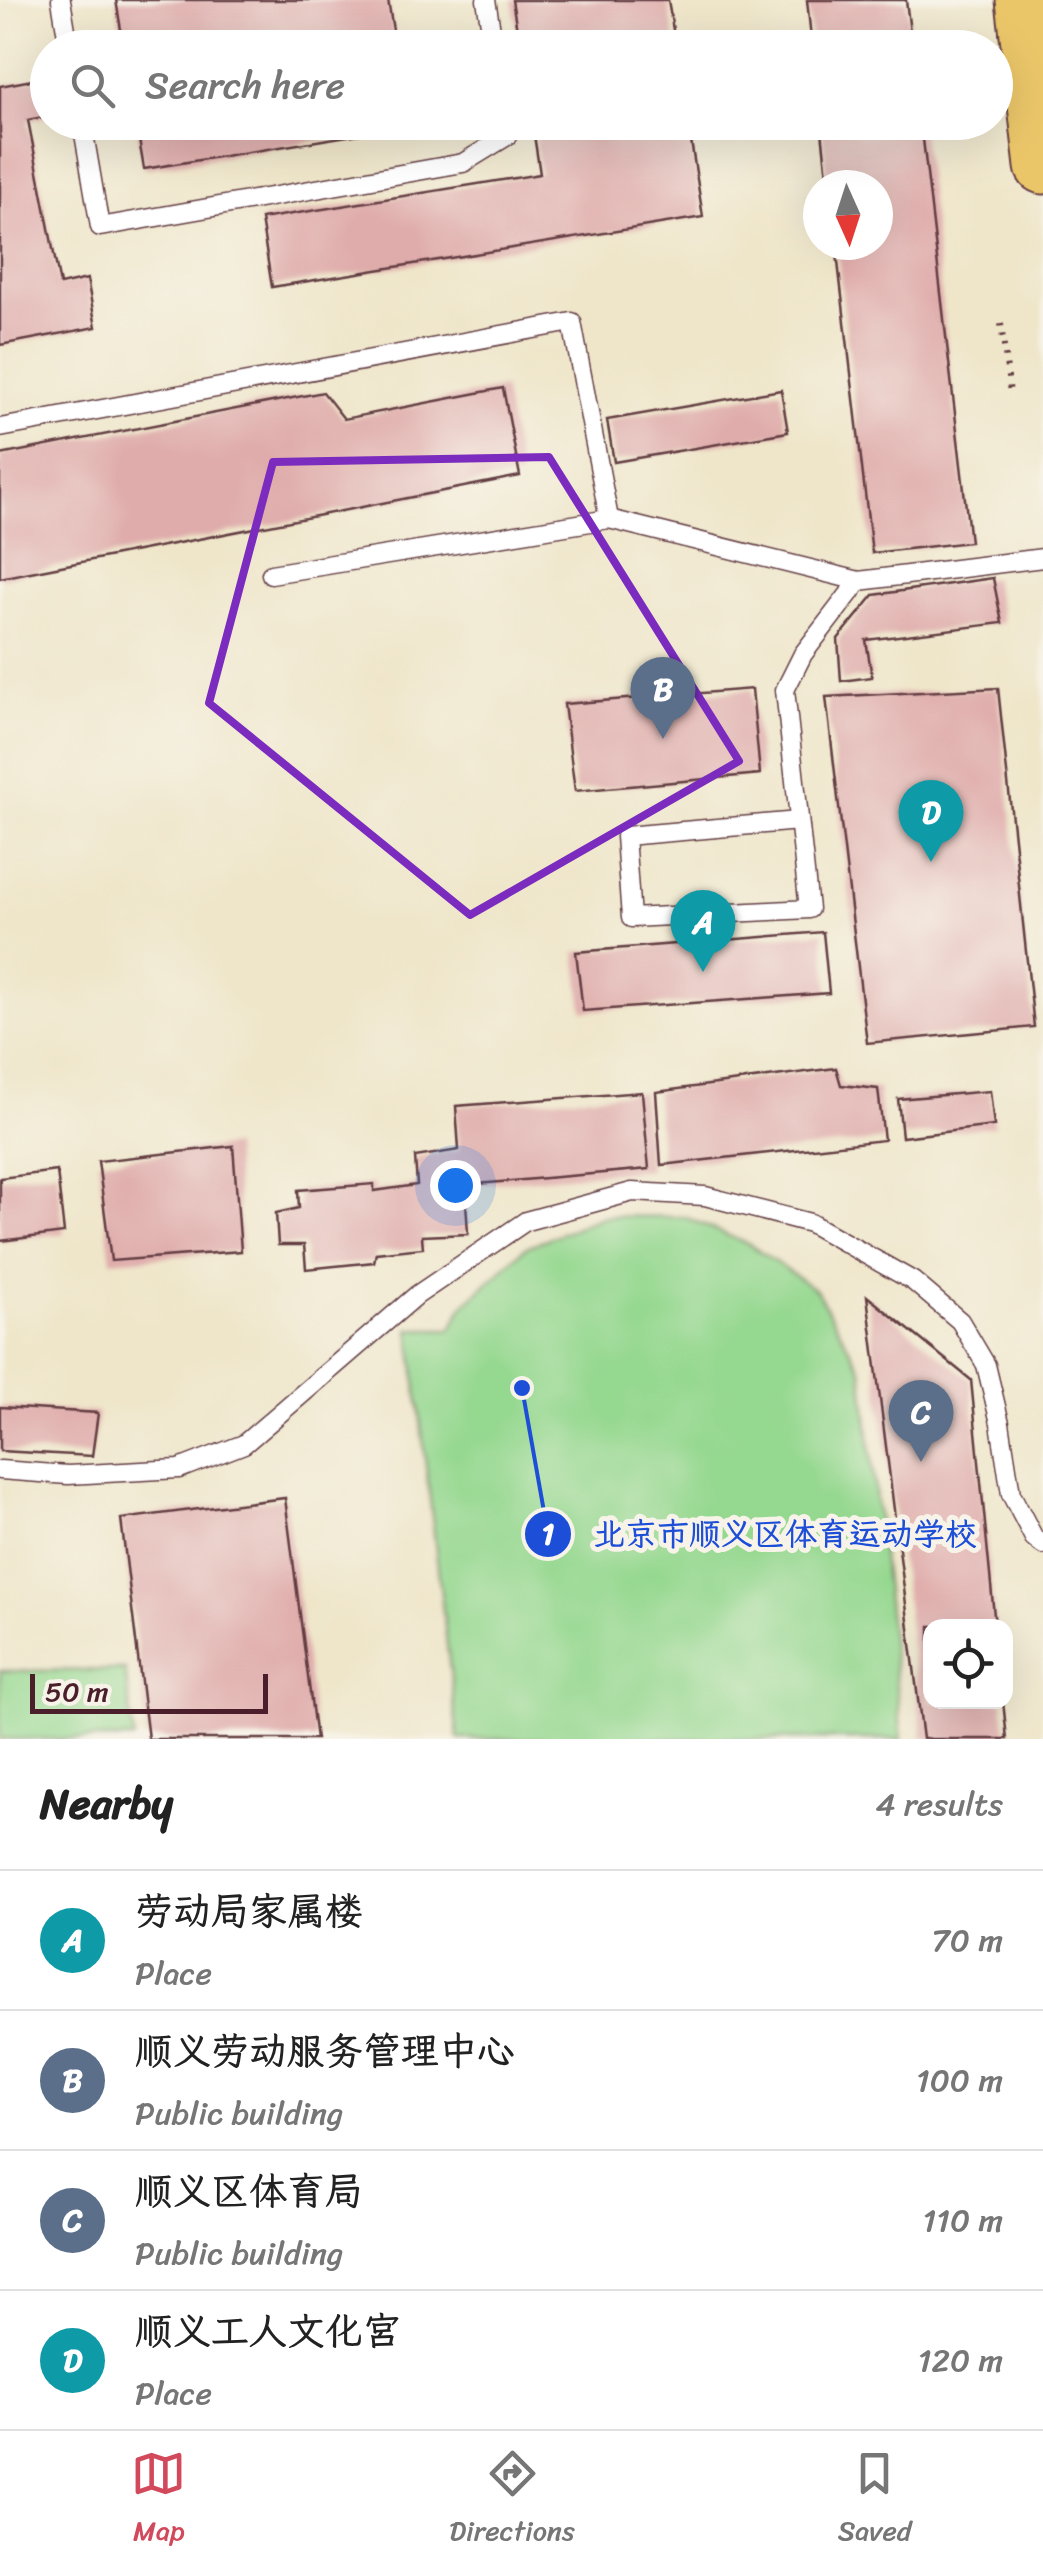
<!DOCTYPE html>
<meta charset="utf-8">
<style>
body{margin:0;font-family:Sriracha,"LXGW WenKai TC",sans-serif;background:#f6f6f6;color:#222}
.controls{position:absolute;right:30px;bottom:30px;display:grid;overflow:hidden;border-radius:20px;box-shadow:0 10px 40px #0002}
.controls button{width:90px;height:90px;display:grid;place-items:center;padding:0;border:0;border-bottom:2px solid #e0e0e0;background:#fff;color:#222;font:50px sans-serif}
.compass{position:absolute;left:803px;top:170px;width:90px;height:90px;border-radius:50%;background:#fff;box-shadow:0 10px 40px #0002;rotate:177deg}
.scale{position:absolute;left:30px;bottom:25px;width:238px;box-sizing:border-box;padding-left:10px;border:5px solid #4a1f2b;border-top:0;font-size:28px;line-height:35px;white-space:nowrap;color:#4a1f2b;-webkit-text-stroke:8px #f7f3e8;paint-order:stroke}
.you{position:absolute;left:455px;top:1185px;width:35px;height:35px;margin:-25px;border:8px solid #fff;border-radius:50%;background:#1a73e8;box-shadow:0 0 0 15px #1a73e833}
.badge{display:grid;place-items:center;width:65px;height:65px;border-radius:50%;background:#d1495b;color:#fff;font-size:32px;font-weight:700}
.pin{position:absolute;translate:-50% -82px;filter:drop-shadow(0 2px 5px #0008)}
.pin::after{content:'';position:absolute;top:52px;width:35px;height:30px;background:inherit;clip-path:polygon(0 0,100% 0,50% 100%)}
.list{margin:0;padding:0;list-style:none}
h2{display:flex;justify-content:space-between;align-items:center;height:130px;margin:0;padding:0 40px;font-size:42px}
h2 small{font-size:32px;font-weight:400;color:#767676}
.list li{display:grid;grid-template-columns:65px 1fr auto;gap:30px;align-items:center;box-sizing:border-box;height:140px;padding:0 40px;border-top:2px solid #e0e0e0}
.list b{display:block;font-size:38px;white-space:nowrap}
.list p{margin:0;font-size:32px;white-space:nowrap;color:#767676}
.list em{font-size:32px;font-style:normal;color:#767676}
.icon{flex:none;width:55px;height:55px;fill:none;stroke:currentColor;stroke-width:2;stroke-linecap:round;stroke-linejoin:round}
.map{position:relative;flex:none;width:1043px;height:1739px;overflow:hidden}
.search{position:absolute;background:#fff;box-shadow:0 10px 40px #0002;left:30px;right:30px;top:30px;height:110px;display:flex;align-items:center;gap:25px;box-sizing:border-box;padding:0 35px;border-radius:55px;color:#767676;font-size:38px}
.sheet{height:690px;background:#fff}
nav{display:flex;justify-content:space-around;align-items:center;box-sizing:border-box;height:140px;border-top:2px solid #e0e0e0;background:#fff;font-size:28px;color:#767676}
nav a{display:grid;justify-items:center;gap:5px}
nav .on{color:#d1495b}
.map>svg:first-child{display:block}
.green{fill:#95d890;stroke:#707c5e;stroke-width:2.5}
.building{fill:#dfacab}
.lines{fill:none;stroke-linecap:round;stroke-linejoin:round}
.lane-casing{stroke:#633d43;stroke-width:21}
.primary-casing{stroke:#633d43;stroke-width:59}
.path{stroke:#633d43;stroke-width:6;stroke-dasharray:2.5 8;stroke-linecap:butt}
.lane{stroke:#fff;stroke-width:18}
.primary{stroke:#ebc669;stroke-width:55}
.marked{fill:none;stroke:#7b2cbf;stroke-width:8;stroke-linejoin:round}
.leader{fill:none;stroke:#1d4ed8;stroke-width:4}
.callout-dot{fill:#1d4ed8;stroke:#f7f3e8;stroke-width:4}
.mark-label{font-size:30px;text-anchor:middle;font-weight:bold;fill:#fff}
.callout-label{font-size:32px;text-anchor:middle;font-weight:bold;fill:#1d4ed8;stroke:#f7f3e8;stroke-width:10;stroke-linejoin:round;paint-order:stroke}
</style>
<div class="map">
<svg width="1043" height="1739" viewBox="0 0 1043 1739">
<rect width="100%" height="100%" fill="#f7f3e8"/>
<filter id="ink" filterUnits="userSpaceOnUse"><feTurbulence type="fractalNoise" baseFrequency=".01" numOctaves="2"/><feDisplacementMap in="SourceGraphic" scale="20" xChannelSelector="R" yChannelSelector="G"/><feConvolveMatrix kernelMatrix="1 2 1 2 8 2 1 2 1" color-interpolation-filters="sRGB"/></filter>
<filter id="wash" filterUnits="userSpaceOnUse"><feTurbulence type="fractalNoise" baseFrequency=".0048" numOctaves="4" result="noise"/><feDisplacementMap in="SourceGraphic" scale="40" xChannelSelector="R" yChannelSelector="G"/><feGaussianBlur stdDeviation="2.25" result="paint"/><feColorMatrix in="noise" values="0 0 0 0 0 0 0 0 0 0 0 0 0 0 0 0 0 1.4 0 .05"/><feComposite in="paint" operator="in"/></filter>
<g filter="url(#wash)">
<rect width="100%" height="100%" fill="#efe6ca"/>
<path class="green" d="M604 1216 685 1217 750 1245 816 1290 862 1370 902 1739H458L410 1329H452L462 1307 526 1247Z
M125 1670 134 1739H0V1671Z"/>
<g id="blocks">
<path class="building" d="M116 0H388L396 48H124Z
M512 0H668L676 48H520Z
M807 0H906L912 48H812Z
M48 77V116L28 120 60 285 87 279 96 327 0 345V86Z
M136 122H408L409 126 144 169Z
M532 122H688L703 217 272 287 261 219 540 174Z
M821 122H921L970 542 872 553 836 245H878V185H828Z
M503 388 520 476 0 578V455L323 392 344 419Z
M781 390 788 432 614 462 607 420Z
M993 578 1002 623 866 640 872 677 841 681 838 639 874 595Z
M998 688 1034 1027 867 1043 826 697Z
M752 689 760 774 575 791 564 704Z
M823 932 829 993 583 1011 576 952Z
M836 1068 841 1085 878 1089 884 1140 661 1165 656 1092Z
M990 1091 994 1126 902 1137 898 1099Z
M642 1092 649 1169 465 1185 468 1234 422 1236 423 1248 376 1253 374 1262 306 1269 304 1245H278L276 1213 299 1208 298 1190 374 1184V1191L417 1185 415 1157 459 1150 456 1106Z
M233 1146 241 1251 111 1261 98 1161Z
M57 1171 64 1233 0 1241V1178Z
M867 1296 971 1380 995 1626H930V1701H1003L1007 1739H923Z
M0 1407 98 1413 92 1456 0 1451Z
M285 1498 316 1739H148L121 1519Z"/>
</g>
</g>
<g filter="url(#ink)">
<use href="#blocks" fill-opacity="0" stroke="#633d43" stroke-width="2.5"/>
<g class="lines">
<g class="lane-casing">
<path id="lane" d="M61 0 69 48
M486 0 494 48
M82 122 100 227 463 163 507 136 505 122
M0 428 572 322 609 519 859 581
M271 574 609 519
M799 821 625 836 631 918 809 909 785 690 803 654 859 581 1043 558
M0 1470 68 1475 179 1469 244 1444 417 1295 526 1221 632 1192 705 1196 810 1223 913 1281 960 1321 986 1365 1000 1423 1011 1494 1034 1538 1043 1545"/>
</g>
<g class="primary-casing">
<path id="primary" d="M1024 0 1043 166"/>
</g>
<path class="path" d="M1001 324 1010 393"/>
<use href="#lane" class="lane"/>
<use href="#primary" class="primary"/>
</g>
</g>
<path class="marked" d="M549 457 739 761 470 915 209 703 273 462Z"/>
<path class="leader" d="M522 1388L548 1534"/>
<g class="callout-dot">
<circle cx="522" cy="1388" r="10"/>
<circle cx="548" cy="1534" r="25"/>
</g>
<g class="mark-label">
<text x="548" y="1544">1</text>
</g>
<g class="callout-label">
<text x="785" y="1545">北京市顺义区体育运动学校</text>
</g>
</svg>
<div class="controls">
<button><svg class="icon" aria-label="locate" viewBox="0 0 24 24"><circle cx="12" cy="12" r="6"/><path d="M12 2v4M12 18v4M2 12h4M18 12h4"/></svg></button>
</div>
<svg class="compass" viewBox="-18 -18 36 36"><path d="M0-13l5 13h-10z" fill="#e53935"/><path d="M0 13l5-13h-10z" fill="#767676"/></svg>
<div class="scale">50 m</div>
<div class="you"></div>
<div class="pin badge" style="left:703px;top:972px;background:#0f9aa8">A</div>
<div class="pin badge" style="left:663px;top:739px;background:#5c6f8a">B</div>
<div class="pin badge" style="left:921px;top:1462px;background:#5c6f8a">C</div>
<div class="pin badge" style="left:931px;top:862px;background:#0f9aa8">D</div>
<div class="search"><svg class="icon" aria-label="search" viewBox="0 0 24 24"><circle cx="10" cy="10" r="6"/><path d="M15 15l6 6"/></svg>Search here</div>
</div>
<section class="sheet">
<h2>Nearby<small>4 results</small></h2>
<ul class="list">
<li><span class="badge" style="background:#0f9aa8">A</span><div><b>劳动局家属楼</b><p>Place</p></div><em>70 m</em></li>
<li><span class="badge" style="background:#5c6f8a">B</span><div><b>顺义劳动服务管理中心</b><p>Public building</p></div><em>100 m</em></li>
<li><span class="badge" style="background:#5c6f8a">C</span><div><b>顺义区体育局</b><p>Public building</p></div><em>110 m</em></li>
<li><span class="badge" style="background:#0f9aa8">D</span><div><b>顺义工人文化宫</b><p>Place</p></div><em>120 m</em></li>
</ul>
</section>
<nav>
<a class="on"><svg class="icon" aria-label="map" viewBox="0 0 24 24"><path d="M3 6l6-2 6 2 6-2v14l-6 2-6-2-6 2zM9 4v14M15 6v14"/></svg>Map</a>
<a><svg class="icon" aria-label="directions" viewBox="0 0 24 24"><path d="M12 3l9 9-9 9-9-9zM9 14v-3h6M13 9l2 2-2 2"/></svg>Directions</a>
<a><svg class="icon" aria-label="saved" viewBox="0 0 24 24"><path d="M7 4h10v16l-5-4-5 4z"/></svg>Saved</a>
</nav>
